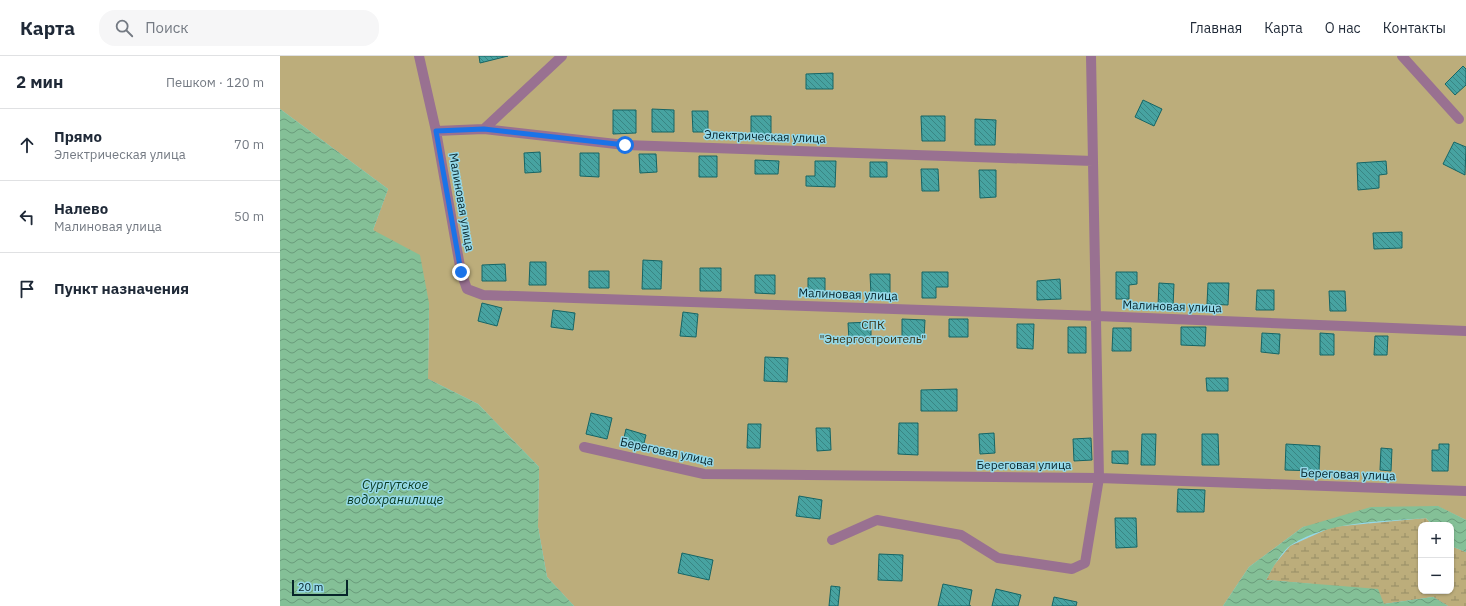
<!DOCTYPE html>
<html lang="ru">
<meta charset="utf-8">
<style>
body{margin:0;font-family:"IBM Plex Sans",sans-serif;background:#f6f6f7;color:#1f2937}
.controls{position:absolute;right:12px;bottom:12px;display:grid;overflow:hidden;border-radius:8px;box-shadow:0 1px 3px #0004}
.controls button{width:36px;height:36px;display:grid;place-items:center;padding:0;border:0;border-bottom:1px solid #e0e1e3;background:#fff;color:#1f2937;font:20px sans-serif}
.scale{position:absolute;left:12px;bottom:10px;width:56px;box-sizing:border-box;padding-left:4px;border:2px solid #07242a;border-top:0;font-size:11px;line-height:14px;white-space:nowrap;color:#07242a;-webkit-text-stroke:3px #95d9e9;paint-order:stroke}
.stop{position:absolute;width:12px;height:12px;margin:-9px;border:3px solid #1a73e8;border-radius:50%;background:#fff}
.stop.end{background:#1a73e8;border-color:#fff;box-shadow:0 1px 4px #0008}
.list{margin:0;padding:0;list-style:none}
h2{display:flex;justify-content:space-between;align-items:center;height:52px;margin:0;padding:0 16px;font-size:17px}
h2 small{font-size:13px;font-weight:400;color:#747a83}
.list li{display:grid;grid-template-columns:26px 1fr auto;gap:12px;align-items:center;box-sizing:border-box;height:72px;padding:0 16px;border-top:1px solid #e0e1e3}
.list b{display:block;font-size:15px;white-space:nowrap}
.list p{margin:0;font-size:13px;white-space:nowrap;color:#747a83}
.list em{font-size:13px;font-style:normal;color:#747a83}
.icon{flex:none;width:22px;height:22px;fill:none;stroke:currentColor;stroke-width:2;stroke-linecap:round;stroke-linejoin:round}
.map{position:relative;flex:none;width:1186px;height:550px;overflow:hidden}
header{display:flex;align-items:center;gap:24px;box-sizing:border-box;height:56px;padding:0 20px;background:#fff;border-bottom:1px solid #e0e1e3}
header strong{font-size:19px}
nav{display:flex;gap:22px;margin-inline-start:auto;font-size:14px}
.search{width:280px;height:36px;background:#f6f6f7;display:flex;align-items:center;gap:10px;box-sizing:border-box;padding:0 14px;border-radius:16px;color:#747a83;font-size:15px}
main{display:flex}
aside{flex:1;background:#fff}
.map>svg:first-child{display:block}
.wetland{fill:url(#wetland-marsh)}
.garden{fill:#bcad7b}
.water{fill:url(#water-waves)}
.building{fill:url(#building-back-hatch);stroke:#166565}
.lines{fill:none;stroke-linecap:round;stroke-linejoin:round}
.minor{stroke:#997191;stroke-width:10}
.route{stroke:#1a73e8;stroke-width:5}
.labels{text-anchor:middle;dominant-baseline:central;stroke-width:3;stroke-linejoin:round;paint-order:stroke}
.street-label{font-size:12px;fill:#07242a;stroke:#95d9e9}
.park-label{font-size:12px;fill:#3b3315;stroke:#95d9e9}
.water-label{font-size:13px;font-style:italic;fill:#07381d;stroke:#95d9e9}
</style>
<header>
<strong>Карта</strong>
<div class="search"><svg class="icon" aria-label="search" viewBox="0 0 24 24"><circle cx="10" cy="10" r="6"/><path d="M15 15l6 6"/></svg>Поиск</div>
<nav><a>Главная</a><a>Карта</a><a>О нас</a><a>Контакты</a></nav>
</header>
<main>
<aside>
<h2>2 мин<small>Пешком · 120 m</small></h2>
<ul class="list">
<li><svg class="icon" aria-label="ahead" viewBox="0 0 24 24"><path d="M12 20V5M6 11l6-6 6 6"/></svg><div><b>Прямо</b><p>Электрическая улица</p></div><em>70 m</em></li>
<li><svg class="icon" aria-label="left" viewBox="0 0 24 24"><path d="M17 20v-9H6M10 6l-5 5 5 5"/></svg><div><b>Налево</b><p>Малиновая улица</p></div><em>50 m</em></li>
<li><svg class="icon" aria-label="arrive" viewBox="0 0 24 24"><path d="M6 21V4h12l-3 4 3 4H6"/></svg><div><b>Пункт назначения</b></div></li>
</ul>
</aside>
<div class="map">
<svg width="1186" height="550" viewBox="0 0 1186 550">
<defs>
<pattern id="wetland-marsh" width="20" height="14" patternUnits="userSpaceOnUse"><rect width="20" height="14" fill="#bcad7b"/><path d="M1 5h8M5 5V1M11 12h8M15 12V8" fill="none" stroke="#978d65"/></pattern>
<pattern id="water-waves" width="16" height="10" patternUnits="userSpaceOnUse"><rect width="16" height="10" fill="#84c097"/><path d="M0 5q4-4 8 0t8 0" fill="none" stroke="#6a9c7b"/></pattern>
<pattern id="building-back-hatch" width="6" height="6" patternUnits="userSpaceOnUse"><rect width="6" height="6" fill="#47a3a1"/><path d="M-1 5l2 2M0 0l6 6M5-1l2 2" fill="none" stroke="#398583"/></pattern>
</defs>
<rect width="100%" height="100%" fill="#95d9e9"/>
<path class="wetland" d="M1146 462 1153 469H1141V535H1171V490L1186 496V550H1168L1153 541 1104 548 1032 528 986 524 994 509 1010 490 1052 471Z"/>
<path class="garden" d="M0 0H1186V464L1157 450 1023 471 969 511 943 550H294L267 521 258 471 259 411 198 348 148 323 149 247 93 174 108 133 0 53Z"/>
<path class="water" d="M0 53 108 133 93 174 140 199 149 247 148 323 198 348 259 411 258 471 267 521 294 550H0Z
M1158 450 1186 464V496L1171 490V469H1153L1146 462C1101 466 1051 464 1011 489 1001 496 992 513 986 524L1098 533 1104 548 1153 541 1168 550H943L969 511 1023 471 1091 451Z"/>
<path class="building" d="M199 0H228L200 7Z
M1183 10 1186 13V29L1175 39 1165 28Z
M553 17V33H526V18Z
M863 44 882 53 874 70 855 61Z
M372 53 394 54V76H372Z
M333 54H356V77L333 78Z
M412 55H428V76H413Z
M471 60H491V82H471Z
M641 60H665V85H642Z
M695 63 716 64 715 89H695Z
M1174 86 1186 91 1185 119 1163 108Z
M260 96 261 116 245 117 244 97Z
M300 97H319V121L300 120Z
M359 98H376L377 116 360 117Z
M419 100H437V121H419Z
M475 104 499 105 498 118H475Z
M535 105H556L555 131 526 130V120H535Z
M1106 105 1107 118 1099 119V132L1078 134 1077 107Z
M590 106H607V121H590Z
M641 113H658L659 135H642Z
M699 114H716V141L700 142Z
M1122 176V192L1094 193 1093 177Z
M363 204 382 205 381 233H362Z
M250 206H266V229H249Z
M225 208 226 225H202V209Z
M420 212H441V235H420Z
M309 215H329V232H309Z
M642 216H668V231H656V242H642Z
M836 216H857V228L849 229V243H836Z
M590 218H610V239H591Z
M475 219H495V238L475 237Z
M528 222H545V238H528Z
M780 223 781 243 757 244V225Z
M879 227 894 228 893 251 878 250Z
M928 227H949L948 249 927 248Z
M977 234H994V254H976Z
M1049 235H1065L1066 255H1050Z
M202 247 222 252 217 270 198 265Z
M273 254 295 257 293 274 271 271Z
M403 256 418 258 416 281 400 280Z
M622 263 645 264 644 282H622Z
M669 263H688V281H669Z
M591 266V283L569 284 568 267Z
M737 268H754L753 293 737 292Z
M788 271H806V297H788Z
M901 271H926L925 290 901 289Z
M833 272H851V295H832Z
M982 277 1000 278 999 298 981 296Z
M1040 277 1054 278V299H1040Z
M1095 280H1108L1107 299H1094Z
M485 301 508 302 507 326 484 325Z
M926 322H948V335H927Z
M677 333V355H641V334Z
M311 357 332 362 327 383 306 378Z
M619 367H638V399L618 398Z
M468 368H481L480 392H467Z
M536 372H550L551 394 537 395Z
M346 373 366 379 363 391 343 386Z
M714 377 715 397 700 398 699 378Z
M862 378H876L875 409H861Z
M922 378H938L939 409H922Z
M811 382 812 404 794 405 793 383Z
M1006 388 1040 390 1039 415 1005 414Z
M1159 388H1169L1168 415H1152V394H1159Z
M1101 392 1112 393 1111 415 1100 414Z
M832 395H848V408L832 407Z
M898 433 925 434 924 456H897Z
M519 440 542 444 540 463 516 460Z
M835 462H856L857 491 836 492Z
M402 497 433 504 429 524 398 517Z
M599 498 623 499 622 525 598 524Z
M663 528 692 534 689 550H691H658Z
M551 530 560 531 558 550H549Z
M716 533 741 539 738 550H712Z
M774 541 797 546 796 550H772Z"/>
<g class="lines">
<path class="minor" d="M139 0 156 75 181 216 187 233 203 239 817 260 1186 275
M1122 0 1179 63
M204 73 282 0
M156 75 204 73 345 89 813 105
M304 391 424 418 819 422 1186 435
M552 484 597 464 681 479 718 502 792 513 805 507 819 422 811 0"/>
</g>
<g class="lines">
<path class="route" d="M181 216 156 75 204 73 345 89"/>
</g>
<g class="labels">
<g class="street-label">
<text transform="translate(485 80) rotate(2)">Электрическая улица</text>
<text transform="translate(182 146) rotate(80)">Малиновая улица</text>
<text transform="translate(568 238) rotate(2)">Малиновая улица</text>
<text transform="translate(892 250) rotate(2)">Малиновая улица</text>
<text transform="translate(387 395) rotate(12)">Береговая улица</text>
<text x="744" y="408">Береговая улица</text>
<text transform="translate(1068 418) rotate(2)">Береговая улица</text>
</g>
<g class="park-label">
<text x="593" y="268">СПК<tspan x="593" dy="14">"Энергостроитель"</tspan></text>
</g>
<g class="water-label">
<text x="115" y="428">Сургутское<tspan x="115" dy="15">водохранилище</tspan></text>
</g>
</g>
</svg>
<div class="controls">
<button>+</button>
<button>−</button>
</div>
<div class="scale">20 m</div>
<div class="stop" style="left:345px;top:89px"></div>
<div class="stop end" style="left:181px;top:216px"></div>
</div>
</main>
